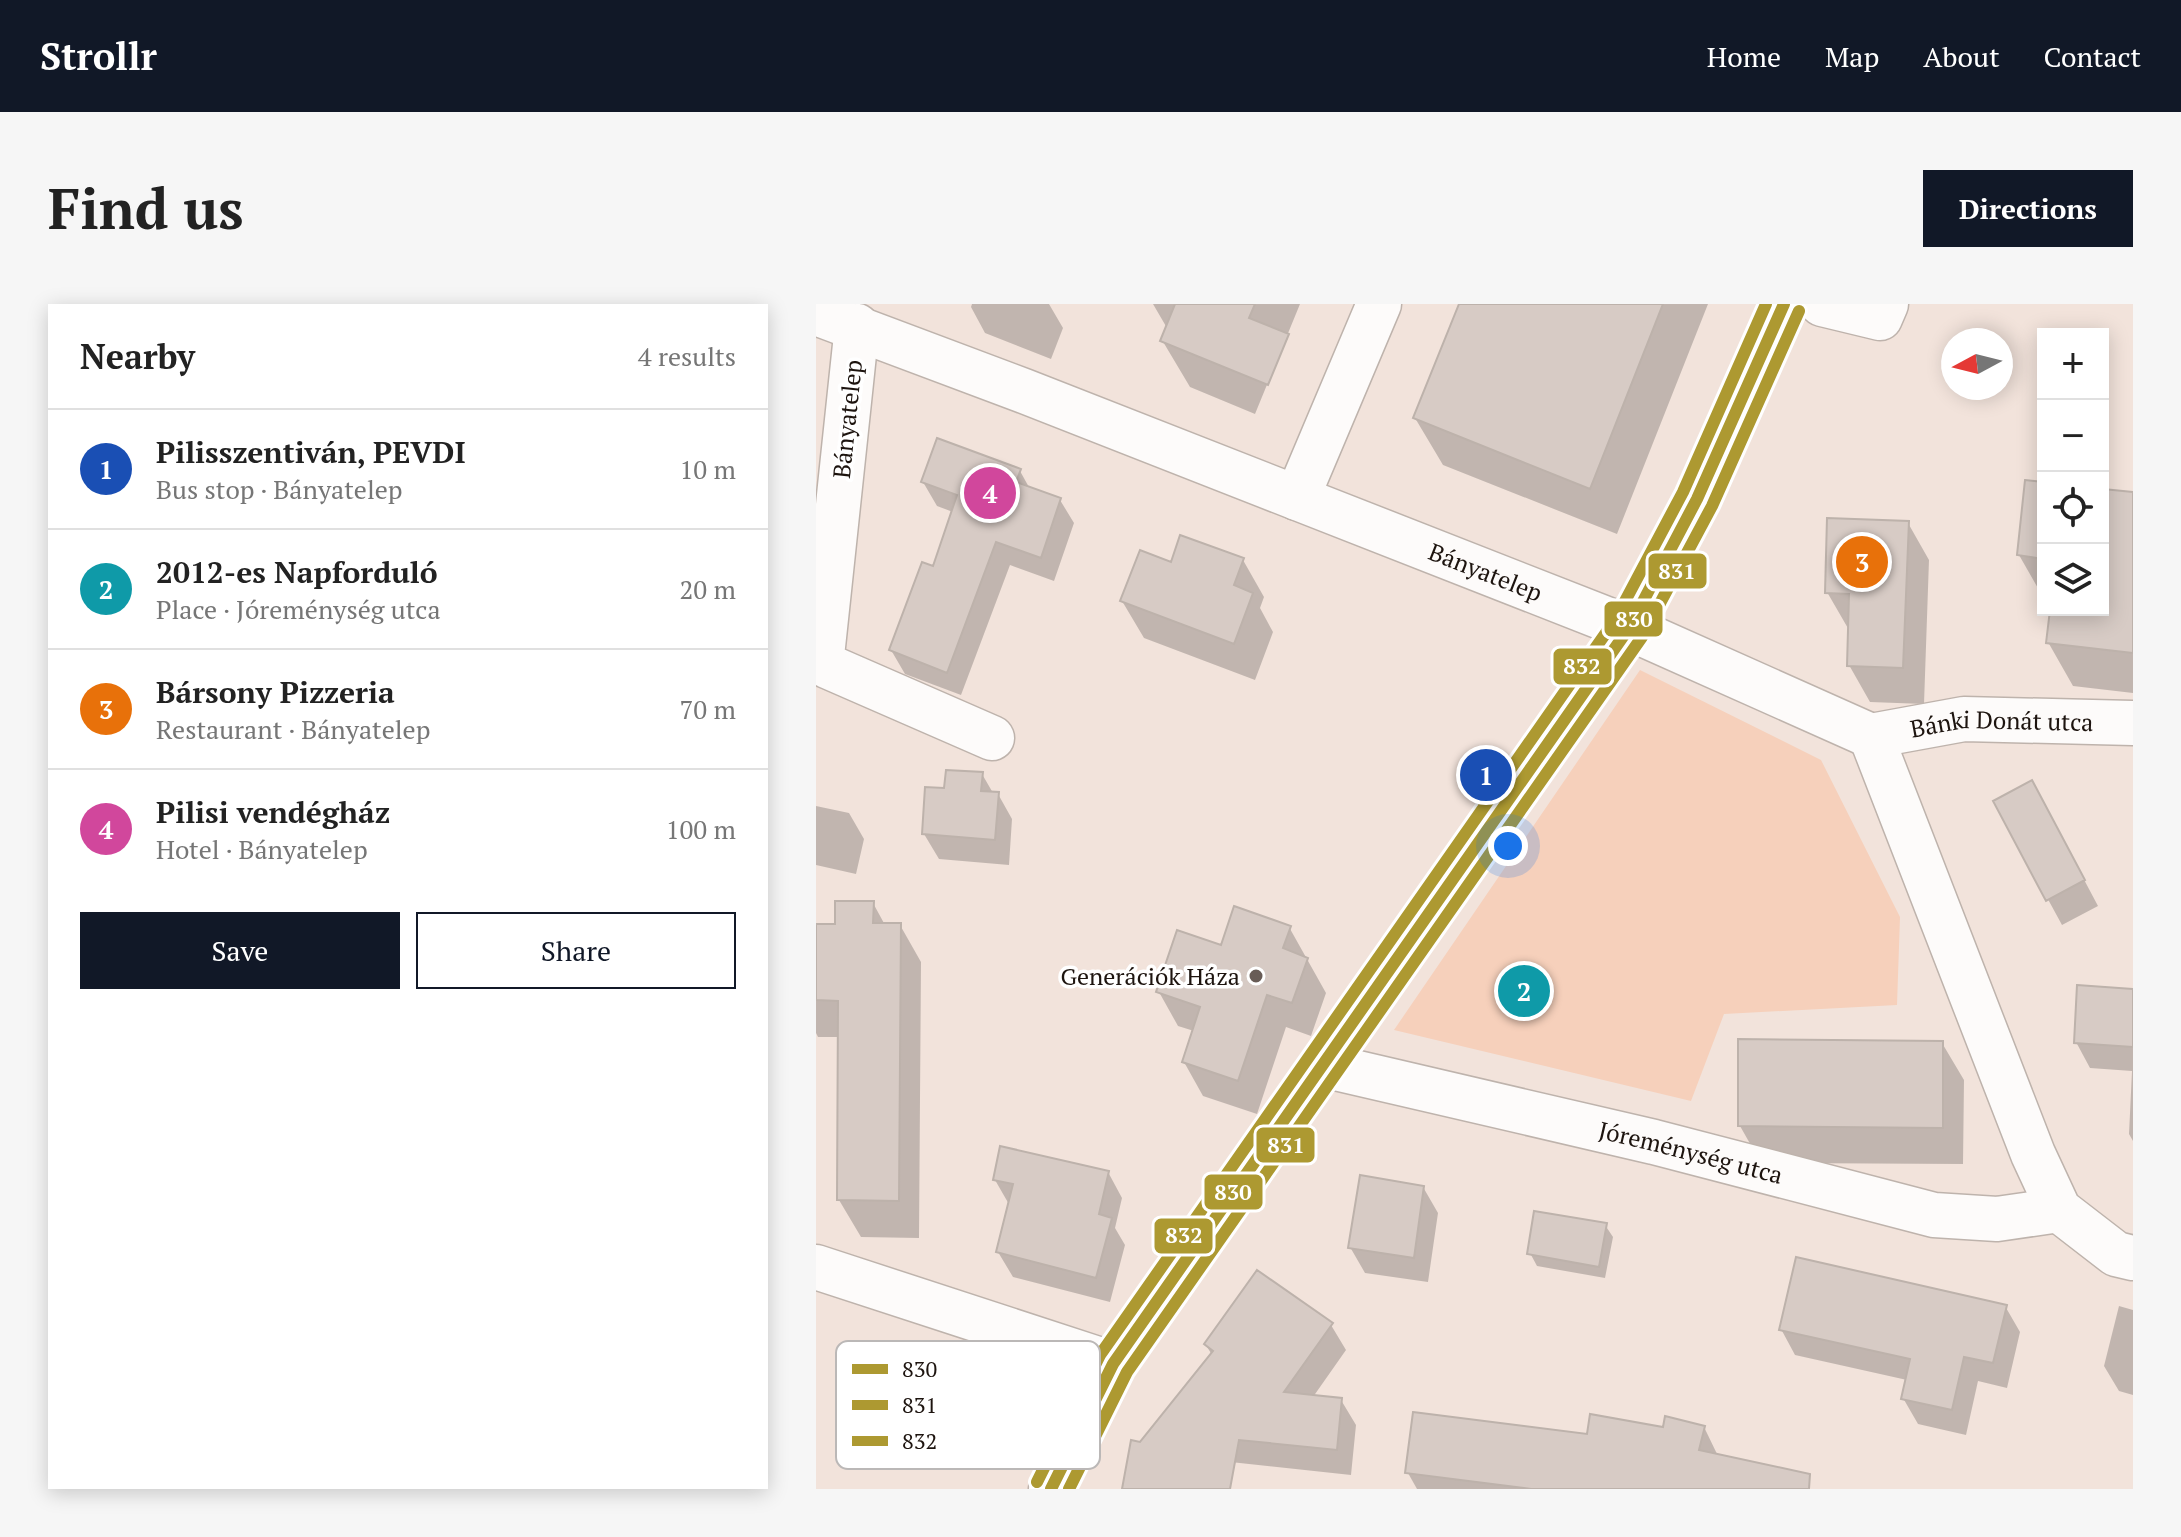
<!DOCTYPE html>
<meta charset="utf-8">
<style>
body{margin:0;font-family:"PT Serif",serif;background:#f6f6f6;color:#222}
.controls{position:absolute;right:24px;top:24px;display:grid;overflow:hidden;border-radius:0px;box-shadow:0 4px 20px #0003}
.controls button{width:72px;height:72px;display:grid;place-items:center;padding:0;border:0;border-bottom:2px solid #e0e0e0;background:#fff;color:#222;font:40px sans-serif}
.compass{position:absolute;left:1125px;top:24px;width:72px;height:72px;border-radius:50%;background:#fff;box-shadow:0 4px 20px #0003;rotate:263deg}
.you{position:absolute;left:692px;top:542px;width:28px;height:28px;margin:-20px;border:6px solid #fff;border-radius:50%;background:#1a73e8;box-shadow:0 0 0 12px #1a73e833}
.badge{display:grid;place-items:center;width:52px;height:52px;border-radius:50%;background:#111827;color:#fff;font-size:26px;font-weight:700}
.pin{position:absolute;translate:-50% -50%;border:4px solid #fff;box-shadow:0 2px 8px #0006}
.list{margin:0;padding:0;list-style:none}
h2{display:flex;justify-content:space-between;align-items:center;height:104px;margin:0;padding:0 32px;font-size:34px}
h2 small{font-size:26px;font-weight:400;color:#767676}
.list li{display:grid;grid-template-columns:52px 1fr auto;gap:24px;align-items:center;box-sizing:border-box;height:120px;padding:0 32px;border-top:2px solid #e0e0e0}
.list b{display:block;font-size:30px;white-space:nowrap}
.list p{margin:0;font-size:26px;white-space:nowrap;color:#767676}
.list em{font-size:26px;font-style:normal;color:#767676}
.actions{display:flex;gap:16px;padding:24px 32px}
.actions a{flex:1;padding:18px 0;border:2px solid #111827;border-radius:0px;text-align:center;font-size:28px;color:#111827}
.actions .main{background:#111827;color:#fff}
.icon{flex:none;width:44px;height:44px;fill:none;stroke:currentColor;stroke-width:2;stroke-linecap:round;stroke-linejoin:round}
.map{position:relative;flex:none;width:1317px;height:1185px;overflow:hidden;border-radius:0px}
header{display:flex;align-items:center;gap:48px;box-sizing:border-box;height:112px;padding:0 40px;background:#111827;color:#fff}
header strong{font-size:38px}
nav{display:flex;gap:44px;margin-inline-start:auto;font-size:28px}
.intro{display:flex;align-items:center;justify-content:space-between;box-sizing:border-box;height:192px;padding:0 48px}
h1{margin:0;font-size:56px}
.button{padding:20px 36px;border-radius:0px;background:#111827;color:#fff;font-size:28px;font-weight:700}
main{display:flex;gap:48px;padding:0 48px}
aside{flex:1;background:#fff;border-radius:0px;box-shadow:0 4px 20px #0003}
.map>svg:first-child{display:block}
.green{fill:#f6d0bb}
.shadow{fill:#0003}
.building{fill:#d7cbc5;stroke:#bdb2ab;stroke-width:2}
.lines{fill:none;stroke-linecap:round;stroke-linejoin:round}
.street-casing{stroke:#beb3ac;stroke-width:47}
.secondary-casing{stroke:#beb3ac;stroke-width:47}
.street{stroke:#fdfbfa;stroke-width:44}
.secondary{stroke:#fdfbfa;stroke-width:44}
.bus-1-casing{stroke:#fff;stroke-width:18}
.bus-2-casing{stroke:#fff;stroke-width:18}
.bus-3-casing{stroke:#fff;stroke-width:18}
.bus-1{stroke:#ad9931;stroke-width:12}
.bus-2{stroke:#ad9931;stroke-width:12}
.bus-3{stroke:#ad9931;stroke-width:12}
.poi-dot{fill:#685c56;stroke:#fff;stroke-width:3}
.labels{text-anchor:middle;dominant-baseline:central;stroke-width:7;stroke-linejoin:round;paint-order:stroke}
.street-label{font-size:24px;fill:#1d140f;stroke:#fff}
.poi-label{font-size:24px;fill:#1d140f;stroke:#fff;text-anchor:end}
.key{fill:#fff;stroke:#bbb8b7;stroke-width:2}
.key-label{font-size:22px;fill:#1d140f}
.line-badge{stroke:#fff;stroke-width:3}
.badge-label{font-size:22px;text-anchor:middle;font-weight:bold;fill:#fff}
</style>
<header>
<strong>Strollr</strong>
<nav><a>Home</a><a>Map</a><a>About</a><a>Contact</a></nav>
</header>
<div class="intro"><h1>Find us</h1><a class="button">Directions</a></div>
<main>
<aside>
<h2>Nearby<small>4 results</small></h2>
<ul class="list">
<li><span class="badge" style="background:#1a4fb4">1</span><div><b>Pilisszentiván, PEVDI</b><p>Bus stop · Bányatelep</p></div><em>10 m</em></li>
<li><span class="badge" style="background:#0f9aa8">2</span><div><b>2012-es Napforduló</b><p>Place · Jóreménység utca</p></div><em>20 m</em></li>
<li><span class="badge" style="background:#e8710a">3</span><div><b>Bársony Pizzeria</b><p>Restaurant · Bányatelep</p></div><em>70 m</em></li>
<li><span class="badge" style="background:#d1479c">4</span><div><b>Pilisi vendégház</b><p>Hotel · Bányatelep</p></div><em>100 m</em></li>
</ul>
<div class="actions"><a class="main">Save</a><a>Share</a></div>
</aside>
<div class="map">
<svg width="1317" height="1185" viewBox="0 0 1317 1185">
<rect width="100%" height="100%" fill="#f2e3db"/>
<path class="green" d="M824 366 1005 456 1084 613 1081 701 908 710 875 797 578 726Z"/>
<path class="shadow" d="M156 0H233L247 24 235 55 169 29 155 3Z
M337 0H484L439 110 374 83 346 36 351 24Z
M645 0H892L801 230 627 161 599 114Z
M204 167 214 185 244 196 258 219 238 277 194 261 145 391 89 370 75 346 118 265 137 208 121 202 107 178Z
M1227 180V293L1203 251Z
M1287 187 1317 190V389L1257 382 1232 338 1236 306H1287Z
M1092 219 1113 256 1108 400 1054 398 1033 361V326L1011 288Z
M427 256 448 293 444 304 457 328 439 376 328 334 306 297 356 260Z
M166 470 177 489 182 490 196 515 193 561 123 555 108 530 130 486Z
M1179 498 1230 504 1282 602 1246 621Z
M0 502 33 509 48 535 40 570 0 561Z
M57 599 69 621H84L105 658 103 934 45 933 23 896 24 733H2L0 729V622H21Z
M473 623 510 689 495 732 470 723 441 810 387 792 368 758 378 727 362 722 343 688 406 643Z
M1317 687V837L1313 830 1316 767 1274 764 1260 738Z
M1126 739 1148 776 1147 860 945 859 924 822Z
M292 868 306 894 299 924 309 941 294 998 197 973 182 948 194 902 179 876Z
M607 883 622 909 612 978 549 969 534 943Z
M789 921 797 933 789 974 721 962 714 949Z
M1189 1002 1204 1028 1191 1084 1162 1077 1150 1131 1102 1120 1087 1094 1091 1076 979 1051 965 1025Z
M1303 1002 1317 1006V1091L1303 1087 1288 1062Z
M515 1021 530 1046 497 1093 525 1096 540 1121 535 1171 350 1151 396 1051 390 1041Z
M888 1123 902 1152 946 1185H601L592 1169 772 1132Z"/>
<path class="building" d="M359 0H439L433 14 473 30 452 81 344 37Z
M643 0H847L774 185 597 114Z
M121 134 205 165 200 178 245 194 225 254 180 238 131 369 73 346 106 258 117 262 141 191 105 178Z
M1209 176 1227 178V255L1201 251Z
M1287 185 1317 188V349L1230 339 1234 306H1287Z
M1011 214 1093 217 1087 364 1031 362 1033 290 1009 289Z
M364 231 428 254 418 281 437 289 418 340 304 297 324 246 355 258Z
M130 466 167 468 165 487 183 488 179 536 106 530 109 483 128 484Z
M1216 476 1269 576 1230 597 1177 497Z
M19 597H58L57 619H85L83 897 21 896 22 697 0 696V620H19Z
M418 602 475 622 467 644 492 654 476 699 451 691 422 777 366 758 384 703 340 688 361 626 405 641Z
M1261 681 1317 685V743L1258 739Z
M922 735 1127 737V824L922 822Z
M184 842 293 867 283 910 296 914 280 974 180 948 197 880 177 876Z
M544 871 608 882 598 954 532 944Z
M718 907 791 919 783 963 711 950Z
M980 953 1191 1001 1177 1059 1148 1053 1136 1106 1085 1095 1094 1055 963 1026Z
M441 966 517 1019 468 1088 526 1094 521 1146 423 1136 414 1185H306L315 1136 324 1138 397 1047 388 1040Z
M597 1108 771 1130 774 1110 847 1123 849 1112 889 1122 883 1146 994 1170 993 1185H715L589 1169Z"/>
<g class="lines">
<g class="street-casing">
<g id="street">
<path d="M1006 0 1064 14 1070 0"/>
<path id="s1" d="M0 9 208 87 813 324 1055 432"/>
<path d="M41 22 6 352 11 362 176 434"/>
<path d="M481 194 563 0"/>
<path d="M1055 432 1217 850 1243 906 1300 950 1317 954"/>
<path id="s2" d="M1055 432 1148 415 1317 419"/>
<path id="s3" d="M507 761 838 838 1118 911 1181 915 1243 906"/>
<path d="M0 963 297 1060"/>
</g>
</g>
<g class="secondary-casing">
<path id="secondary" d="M235 1185 297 1060 813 324 881 195 968 0"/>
</g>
<use href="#street" class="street"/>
<use href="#secondary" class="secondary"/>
<g class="bus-1-casing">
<path id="bus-1" d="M235 1185 297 1060 813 324 881 195 968 0"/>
</g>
<g class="bus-2-casing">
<path id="bus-2" d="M253 1185 311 1068 826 333 896 202 983 7"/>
</g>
<g class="bus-3-casing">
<path id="bus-3" d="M221 1178 284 1051 799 316 867 188 950 0"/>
</g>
<use href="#bus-1" class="bus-1"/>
<use href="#bus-2" class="bus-2"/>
<use href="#bus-3" class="bus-3"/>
</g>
<circle class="poi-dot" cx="440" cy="672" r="8"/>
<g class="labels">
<g class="street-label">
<text transform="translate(31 115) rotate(-84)">Bányatelep</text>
<text stroke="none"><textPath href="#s1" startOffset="718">Bányatelep</textPath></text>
<text stroke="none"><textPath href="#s2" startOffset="132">Bánki Donát utca</textPath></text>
<text stroke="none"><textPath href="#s3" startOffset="378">Jóreménység utca</textPath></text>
</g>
<g class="poi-label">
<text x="424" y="672">Generációk Háza</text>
</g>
</g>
<rect x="20" y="1037" width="264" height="128" rx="12" class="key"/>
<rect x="36" y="1060" width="36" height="10" fill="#ad9931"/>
<rect x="36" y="1096" width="36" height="10" fill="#ad9931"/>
<rect x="36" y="1132" width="36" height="10" fill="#ad9931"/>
<g class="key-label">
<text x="86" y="1073">830</text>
<text x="86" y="1109">831</text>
<text x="86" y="1145">832</text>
</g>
<g class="line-badge">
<rect x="831" y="248" width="61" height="38" rx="8" fill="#ad9931"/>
<rect x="787" y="296" width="61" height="38" rx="8" fill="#ad9931"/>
<rect x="736" y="343" width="61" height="39" rx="8" fill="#ad9931"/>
<rect x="439" y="822" width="61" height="38" rx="8" fill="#ad9931"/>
<rect x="387" y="869" width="61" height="38" rx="8" fill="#ad9931"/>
<rect x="337" y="913" width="61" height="38" rx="8" fill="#ad9931"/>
</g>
<g class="badge-label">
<text x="861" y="275">831</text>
<text x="818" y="323">830</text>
<text x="766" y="370">832</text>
<text x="470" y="849">831</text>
<text x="417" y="896">830</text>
<text x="368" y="939">832</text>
</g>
</svg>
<div class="controls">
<button>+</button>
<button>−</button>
<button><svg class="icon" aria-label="locate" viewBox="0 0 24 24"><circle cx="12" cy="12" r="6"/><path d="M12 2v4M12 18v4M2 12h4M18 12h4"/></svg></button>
<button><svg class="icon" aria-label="layers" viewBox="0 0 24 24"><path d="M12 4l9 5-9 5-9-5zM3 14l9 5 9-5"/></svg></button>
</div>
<svg class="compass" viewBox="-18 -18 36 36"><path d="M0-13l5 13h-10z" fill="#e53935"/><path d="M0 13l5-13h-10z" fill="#767676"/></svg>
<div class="you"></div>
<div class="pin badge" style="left:670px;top:471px;background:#1a4fb4">1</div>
<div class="pin badge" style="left:708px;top:687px;background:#0f9aa8">2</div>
<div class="pin badge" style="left:1046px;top:258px;background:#e8710a">3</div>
<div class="pin badge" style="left:174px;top:189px;background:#d1479c">4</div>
</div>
</main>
